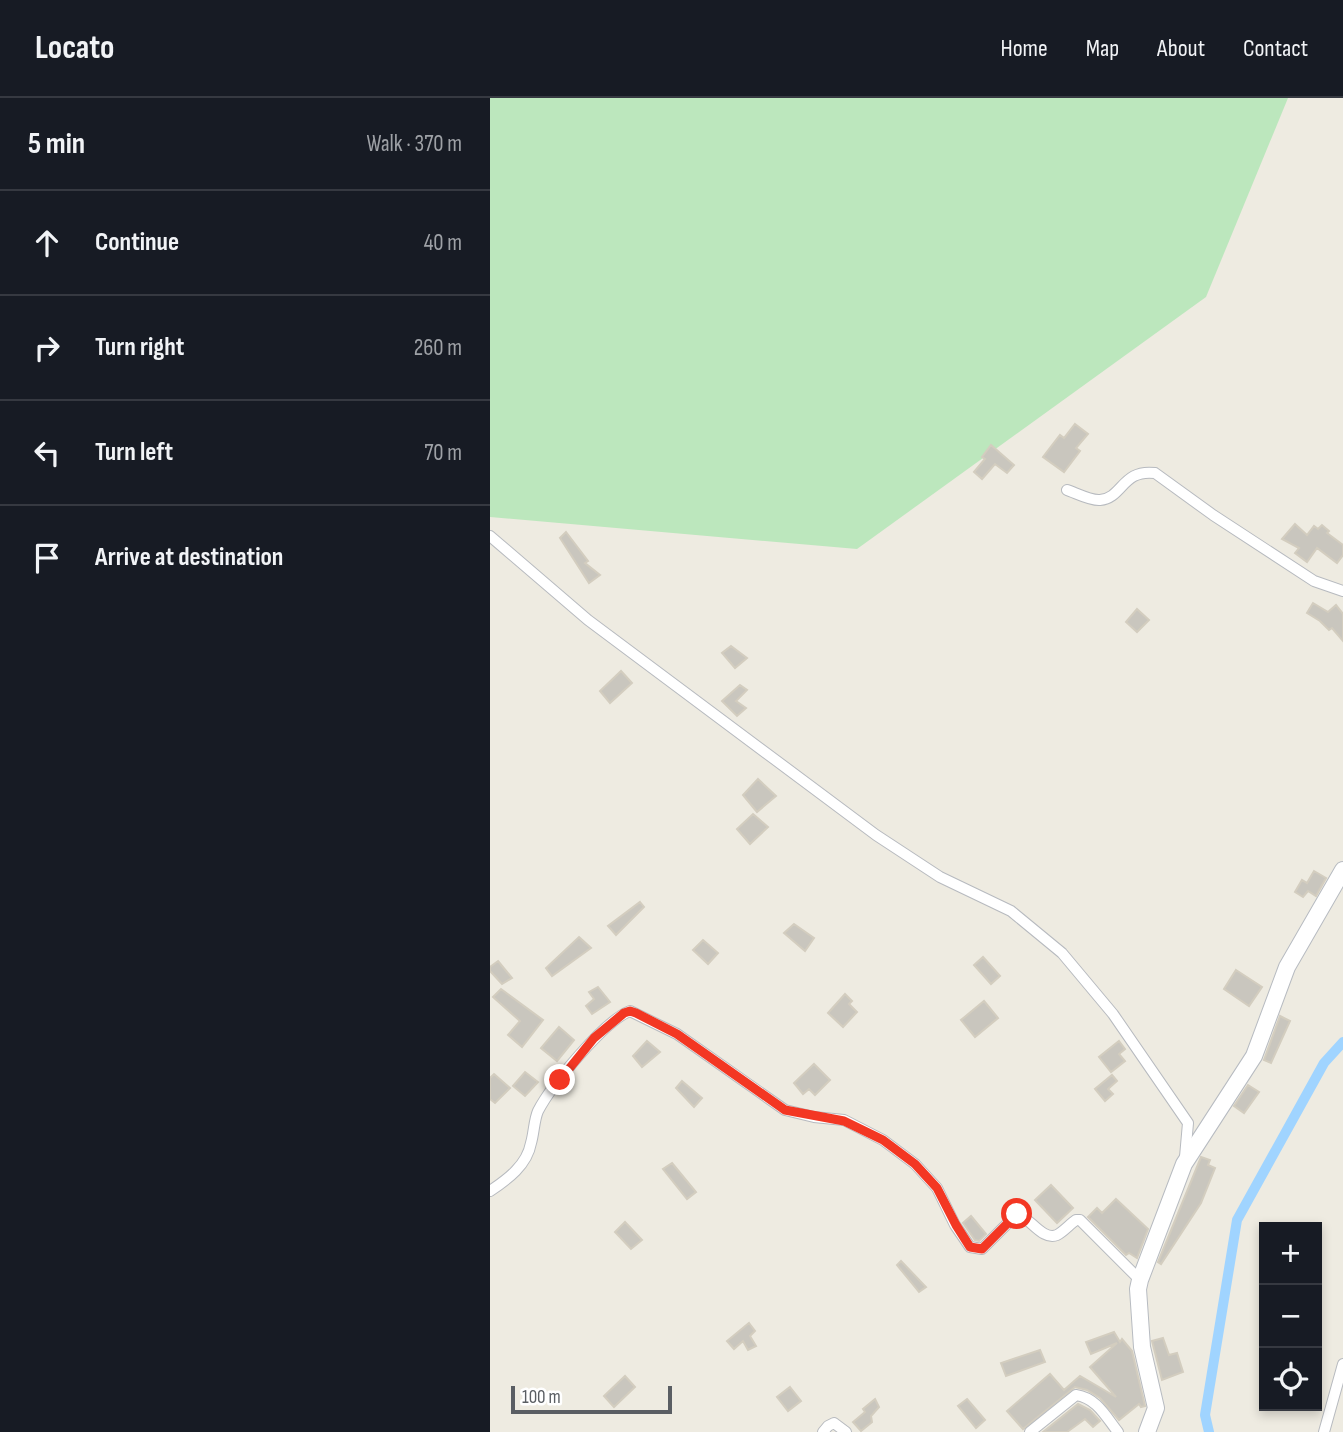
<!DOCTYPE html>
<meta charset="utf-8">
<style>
body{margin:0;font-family:"Sofia Sans Condensed",sans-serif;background:#242831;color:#f1f3f6}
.controls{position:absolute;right:21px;bottom:21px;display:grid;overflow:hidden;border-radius:0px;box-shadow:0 4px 10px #0003}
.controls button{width:63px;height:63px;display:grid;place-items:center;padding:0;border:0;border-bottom:2px solid #363941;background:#171b24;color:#f1f3f6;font:35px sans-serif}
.scale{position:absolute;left:21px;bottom:18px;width:161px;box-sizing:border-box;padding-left:7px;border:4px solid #5a5e63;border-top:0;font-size:19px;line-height:24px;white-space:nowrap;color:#5a5e63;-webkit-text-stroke:5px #fff;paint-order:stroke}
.stop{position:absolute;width:21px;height:21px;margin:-16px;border:5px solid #f33723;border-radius:50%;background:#fff}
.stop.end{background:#f33723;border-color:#fff;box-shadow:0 2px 7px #0008}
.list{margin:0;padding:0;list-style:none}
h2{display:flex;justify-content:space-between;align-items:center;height:91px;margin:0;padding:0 28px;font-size:30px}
h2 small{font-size:23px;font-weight:400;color:#9ea1a6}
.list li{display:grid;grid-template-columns:46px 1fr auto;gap:21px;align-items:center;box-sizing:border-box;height:105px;padding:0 28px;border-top:2px solid #363941}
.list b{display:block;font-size:26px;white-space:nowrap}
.list em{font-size:23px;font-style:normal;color:#9ea1a6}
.icon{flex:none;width:38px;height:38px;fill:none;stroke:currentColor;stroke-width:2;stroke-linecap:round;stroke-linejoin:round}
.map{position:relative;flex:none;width:853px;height:1334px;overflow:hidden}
header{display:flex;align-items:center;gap:42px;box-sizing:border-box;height:98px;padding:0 35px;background:#171b24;border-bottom:2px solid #363941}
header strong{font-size:33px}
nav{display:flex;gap:38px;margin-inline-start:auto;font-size:24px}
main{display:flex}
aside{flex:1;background:#171b24}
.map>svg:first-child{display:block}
.green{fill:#bce7bd}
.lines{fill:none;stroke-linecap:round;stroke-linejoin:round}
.canal{stroke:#a0d4ff;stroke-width:10}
.building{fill:#c9c6be;stroke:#d3cdbf;stroke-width:2}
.street-casing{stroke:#b7babf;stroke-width:12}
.secondary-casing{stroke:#b7bbc1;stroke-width:18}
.street{stroke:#fff;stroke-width:10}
.secondary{stroke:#fff;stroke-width:16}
.route{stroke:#f33723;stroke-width:9}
</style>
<header>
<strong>Locato</strong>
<nav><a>Home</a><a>Map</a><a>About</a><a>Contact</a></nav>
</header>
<main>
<aside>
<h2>5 min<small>Walk · 370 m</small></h2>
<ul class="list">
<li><svg class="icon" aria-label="ahead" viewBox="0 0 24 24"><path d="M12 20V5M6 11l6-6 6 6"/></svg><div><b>Continue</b></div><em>40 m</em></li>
<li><svg class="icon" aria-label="right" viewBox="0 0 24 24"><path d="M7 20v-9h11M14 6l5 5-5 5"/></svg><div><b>Turn right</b></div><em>260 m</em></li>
<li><svg class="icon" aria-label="left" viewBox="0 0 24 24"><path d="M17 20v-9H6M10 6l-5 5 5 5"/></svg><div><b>Turn left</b></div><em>70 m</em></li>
<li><svg class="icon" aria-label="arrive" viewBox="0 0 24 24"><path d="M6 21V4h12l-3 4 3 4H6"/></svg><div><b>Arrive at destination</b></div></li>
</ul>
</aside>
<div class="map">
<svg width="853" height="1334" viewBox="0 0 853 1334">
<rect width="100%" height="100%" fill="#eeebe1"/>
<path class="green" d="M0 0H798L716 199 367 451 0 419Z"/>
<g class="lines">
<path class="canal" d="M719 1334 715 1317 747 1122 834 965 853 944"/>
</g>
<path class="building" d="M585 326 598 336 586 350 590 353 574 374 553 359 570 337 574 340Z
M501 347 524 367 517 375 505 366 492 381 484 374 495 361 492 359Z
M805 426 817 437 824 428 828 431 832 427 839 433 837 435 853 447V457L847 465 827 450 817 464 805 455 809 450 792 441Z
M76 434 98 463 95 465 110 477 99 485 70 440Z
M823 505 838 514 846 507 853 516V543L842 530 839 532 830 523 817 515Z
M647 511 659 522 647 534 636 524Z
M241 548 257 560 245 570 232 555Z
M131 573 142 585 120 605 110 593Z
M250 587 257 592 246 603 256 610 247 618 232 603Z
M268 681 286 698 267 714 253 697Z
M263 716 278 729 260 746 247 731Z
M824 773 836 780 826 798 818 793 813 799 805 794 812 782 817 785Z
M150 804 154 809 126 837 118 828Z
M304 826 324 840 315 853 294 835Z
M89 839 101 850 62 878 56 870Z
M213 842 228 855 218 866 203 852Z
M493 859 510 878 501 886 484 867Z
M8 863 22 880 12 886 0 873V869Z
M746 872 772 889 759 908 734 891Z
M108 889 120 904 102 916 96 908 104 901 99 894Z
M11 891 53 922 32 949 18 937 30 923 3 899Z
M355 896 362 903 359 906 367 914 353 929 338 915Z
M494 903 508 920 485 939 471 922Z
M790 918 800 923 781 965 774 962Z
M69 929 84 942 67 963 51 950Z
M157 943 170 954 152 969 143 958Z
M629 943 635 951 629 956 635 963 621 974 609 959Z
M324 966 340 982 325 997 319 991 313 996 304 985Z
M35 974 48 984 35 998 23 988Z
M4 976 20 990 5 1005 0 1001V980Z
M622 977 627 983 618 991 623 996 615 1003 605 991Z
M192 983 212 1000 204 1009 186 990Z
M758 987 769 994 754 1015 744 1008Z
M711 1059 720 1062 718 1067 725 1070 711 1105 671 1166 668 1164Z
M182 1065 206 1094 197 1101 173 1071Z
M561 1087 583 1110 567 1125 545 1102Z
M626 1101 658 1131 647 1160 639 1155 636 1157 598 1119 607 1110 612 1115Z
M481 1118 496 1136 489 1143 485 1142 473 1125Z
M135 1124 152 1142 141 1151 125 1134Z
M411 1163 436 1189 429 1194 407 1167Z
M259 1225 265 1233 260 1238 266 1248 258 1252 253 1243 244 1251 237 1243Z
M624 1234 630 1244 632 1241 642 1253 655 1308 651 1309 649 1306 629 1322 610 1300 597 1292 585 1289 533 1331 517 1313 560 1276 574 1292 590 1278 626 1299 600 1269 627 1245 601 1256 596 1244Z
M673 1240 679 1257 687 1255 693 1274 672 1282 662 1243Z
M550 1252 555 1264 516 1278 511 1265Z
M135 1278 145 1289 124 1309 114 1298Z
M300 1289 311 1303 298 1313 287 1299Z
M385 1301 389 1309 381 1318 382 1324 371 1333 363 1324 375 1314 373 1311Z
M477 1301 495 1322 486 1330 468 1308Z
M588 1306 600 1312 610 1323 603 1329 595 1321 577 1334H553Z"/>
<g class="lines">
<g class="street-casing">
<path id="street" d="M577 392C586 395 601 403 610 402 633 400 632 371 665 375L723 417 824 483 853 493
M0 438 98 522 386 737 450 779 521 813 572 855 623 916 698 1025 695 1059
M0 1093C18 1081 37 1067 41 1045 44 1035 44 1022 48 1013 61 988 114 923 140 913L187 936 295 1012 324 1019 354 1022 393 1042 425 1066 447 1090 465 1127 480 1149 492 1151 527 1116C540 1119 552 1143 567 1137 573 1134 580 1126 586 1122H590L650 1182
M333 1334 338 1328 344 1325 356 1334
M540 1334 586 1297C607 1300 616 1319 628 1334
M834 1334 853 1266"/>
</g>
<g class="secondary-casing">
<path id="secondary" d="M657 1334 666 1310 652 1249 648 1191 650 1182 694 1066 764 958 797 869 853 772"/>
</g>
<use href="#street" class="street"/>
<use href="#secondary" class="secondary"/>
</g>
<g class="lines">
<path class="route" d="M70 982 104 940 134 915 140 913 146 915 187 936 295 1012 354 1023 393 1042 425 1066 447 1090 466 1127 480 1149 492 1151 527 1116"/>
</g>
</svg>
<div class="controls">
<button>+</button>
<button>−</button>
<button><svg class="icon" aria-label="locate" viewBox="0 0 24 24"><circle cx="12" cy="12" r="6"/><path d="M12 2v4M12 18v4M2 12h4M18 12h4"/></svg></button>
</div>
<div class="scale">100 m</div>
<div class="stop" style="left:527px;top:1116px"></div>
<div class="stop end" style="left:70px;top:982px"></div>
</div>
</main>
